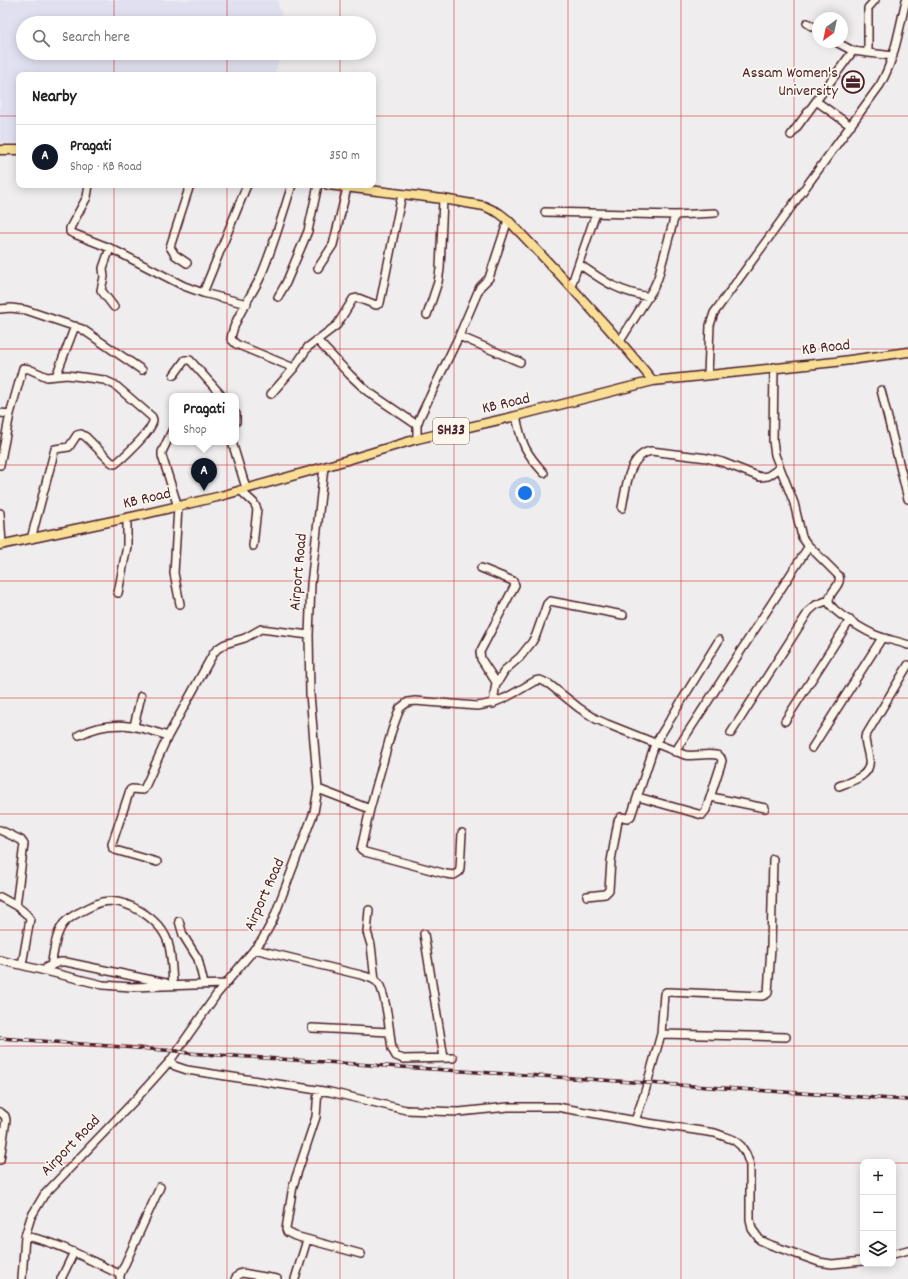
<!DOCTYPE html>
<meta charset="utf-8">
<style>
body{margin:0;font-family:Dekko,sans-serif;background:#f2f2f2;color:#222}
.controls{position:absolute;right:12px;bottom:12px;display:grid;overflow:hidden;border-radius:8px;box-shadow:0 2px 10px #0003}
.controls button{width:36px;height:36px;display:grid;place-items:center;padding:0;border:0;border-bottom:1px solid #e0e0e0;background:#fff;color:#222;font:20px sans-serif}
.compass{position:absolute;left:812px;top:12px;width:36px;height:36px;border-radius:50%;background:#fff;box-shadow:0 2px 10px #0003;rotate:213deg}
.you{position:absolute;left:525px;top:493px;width:14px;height:14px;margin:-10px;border:3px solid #fff;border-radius:50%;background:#1a73e8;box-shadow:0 0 0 6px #1a73e833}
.badge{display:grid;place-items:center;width:26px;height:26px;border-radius:50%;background:#111827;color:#fff;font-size:13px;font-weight:700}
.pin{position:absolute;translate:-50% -33px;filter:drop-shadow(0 1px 2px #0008)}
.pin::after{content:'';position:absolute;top:21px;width:14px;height:12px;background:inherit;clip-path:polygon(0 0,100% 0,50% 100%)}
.popup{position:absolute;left:169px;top:393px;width:70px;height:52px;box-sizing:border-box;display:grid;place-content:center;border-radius:8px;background:#fff;filter:drop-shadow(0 1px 3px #0005);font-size:13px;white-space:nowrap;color:#767676}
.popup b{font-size:15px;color:#222}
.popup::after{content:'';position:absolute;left:50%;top:100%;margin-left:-8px;border:8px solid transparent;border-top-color:#fff}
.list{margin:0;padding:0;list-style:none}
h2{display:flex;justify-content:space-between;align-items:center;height:52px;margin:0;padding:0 16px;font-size:17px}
h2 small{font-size:13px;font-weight:400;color:#767676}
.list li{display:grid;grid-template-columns:26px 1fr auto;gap:12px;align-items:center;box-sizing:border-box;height:64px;padding:0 16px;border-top:1px solid #e0e0e0}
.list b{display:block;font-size:15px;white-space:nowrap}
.list p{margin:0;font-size:13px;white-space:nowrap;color:#767676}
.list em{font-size:13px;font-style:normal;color:#767676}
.icon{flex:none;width:22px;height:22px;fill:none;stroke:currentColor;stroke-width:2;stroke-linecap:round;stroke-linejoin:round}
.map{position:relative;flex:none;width:908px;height:1279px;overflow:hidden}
.search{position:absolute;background:#fff;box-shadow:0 2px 10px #0003;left:16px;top:16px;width:360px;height:44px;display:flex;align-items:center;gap:10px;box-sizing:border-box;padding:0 14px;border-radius:22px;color:#767676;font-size:15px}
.panel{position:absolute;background:#fff;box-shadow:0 2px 10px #0003;left:16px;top:72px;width:360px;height:116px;border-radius:8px}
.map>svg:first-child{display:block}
.built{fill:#e1e0f0}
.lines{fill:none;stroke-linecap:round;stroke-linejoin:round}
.minor-casing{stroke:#4a1f2b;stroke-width:10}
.major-casing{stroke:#4a1f2b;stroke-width:11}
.minor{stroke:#fbf7ec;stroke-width:7}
.major{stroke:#f9df96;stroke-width:8}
.rail-casing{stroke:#4a1f2b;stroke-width:3.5}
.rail{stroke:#fbf7ec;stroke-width:2;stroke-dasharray:6;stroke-linecap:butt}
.grid{fill:none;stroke:#d62828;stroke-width:1;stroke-opacity:0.55}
.labels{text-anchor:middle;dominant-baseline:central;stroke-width:3.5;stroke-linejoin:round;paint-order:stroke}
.shield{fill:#fbf7ec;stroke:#7f6065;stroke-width:1}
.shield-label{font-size:15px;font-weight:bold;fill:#4a1f2b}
.poi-label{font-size:16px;fill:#4a1f2b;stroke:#fbf7ec;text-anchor:end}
.street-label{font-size:16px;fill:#4a1f2b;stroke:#fbf7ec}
</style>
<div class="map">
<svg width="908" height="1279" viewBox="0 0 908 1279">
<rect width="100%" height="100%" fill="#efedee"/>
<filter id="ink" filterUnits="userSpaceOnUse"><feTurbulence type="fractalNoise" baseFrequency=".025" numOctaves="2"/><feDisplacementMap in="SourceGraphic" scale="8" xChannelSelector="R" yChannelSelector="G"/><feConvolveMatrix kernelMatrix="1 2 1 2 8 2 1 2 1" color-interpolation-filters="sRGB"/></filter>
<g filter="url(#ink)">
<path class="built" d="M0 0H277L284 23H23V53H281L274 75H19V143H0Z"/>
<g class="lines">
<g class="minor-casing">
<path id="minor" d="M807 23 818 30
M836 42 853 51
M868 52V8L875 0
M816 101 851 126
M791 135 853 51 893 56
M89 185 87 197 70 228V232L72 233 110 248 184 286 203 293 247 304
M292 185C282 216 273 248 260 278 252 295 233 320 231 339L236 344 294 368
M545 212 675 215 715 213
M110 248 103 268 104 277 101 290 114 307
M187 263 175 255 170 247 190 185
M579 264C605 282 617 291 649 297
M318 268 333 245 347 188
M571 286 596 213
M203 293 247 185
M278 297 286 283 308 231 318 185
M0 309 11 308 26 310 82 329 142 370
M427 315 438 282 440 269 443 199
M459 336 520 362
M317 340 350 375 367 391 417 425
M620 341 653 289 658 278 675 215
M774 367 773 441 775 455 794 503 802 537 807 544 839 576C842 586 829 591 829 601 828 610 869 633 878 636 888 640 898 641 908 645
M174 375 185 360H190L222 396
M708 375 710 325 714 313 880 85C895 59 899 29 906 0
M56 376 75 326
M881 390 908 499
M271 394 294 368 308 347 337 325 353 299 358 298 376 305 380 303 402 194
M0 413 10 414
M236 414V422
M516 416C522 445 525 452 544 473
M172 431 162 452V456L178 507 174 573 180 604
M417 439V425L420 417 459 336 480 287 489 278 508 220
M232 442 246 488
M0 465 10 414 23 368 29 369 47 377 67 375 104 380 115 385 152 417C154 421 153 423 151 426 147 435 122 459 115 464L111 462 86 437 81 434 77 435 69 447 55 449 31 539
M240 490 254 503 257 509 253 546
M622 508C626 489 628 455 651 451L707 458 722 462 760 477 768 476 780 468
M0 513 2 545
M481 568 513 581 515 585 480 652 481 659 496 682 493 704
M118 593 127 546V518
M496 685 505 670 520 657 532 642 536 635 547 604 550 601 623 615
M785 721 850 620
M134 726 141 696
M731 733 809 611 816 605 829 600
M79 735C112 719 135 725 168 736
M812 748 882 638
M675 752 809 546
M839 786C852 781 872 776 869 759 868 751 865 744 865 737L908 665
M318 789 370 809
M711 797 765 808
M0 830 21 840 24 844 16 906
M462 833 460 868 459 872 454 875 446 874 365 852 361 849 370 809 392 730 400 708 408 702 415 701 477 706C499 704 516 692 535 681L540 680 549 684 579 708 596 719 607 724 685 755C694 757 712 752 719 756 722 758 721 758 722 761L706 810 702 815 638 797
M157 862 115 850 113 849 112 844 130 790 132 789 143 790 145 787 168 736 213 654 217 649 225 644 245 638 261 629 309 635
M587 896 605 894 609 890 611 861 618 821 621 817 628 818 631 816 655 744 719 640
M0 897C10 903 23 908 30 919L22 965
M369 910 367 932 371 945 375 980
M179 921 183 935 198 959 204 984
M424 934 444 1058
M254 949 361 975C367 977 374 978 378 983 386 992 390 1035 392 1049L396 1056 403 1059 453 1058
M0 960 103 985 131 987 225 984
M51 966C54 952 55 934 64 923 69 918 74 915 80 912 87 909 94 904 102 902 126 897 160 919 168 942 172 955 172 971 173 984
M47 967 60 962H66L166 983
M312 1028 389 1032
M661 1034 786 1037
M170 1061 175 1066 187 1070 330 1092 406 1110 459 1112 508 1107H557L648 1123 715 1133 734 1140 741 1146 746 1154 750 1165V1219L752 1229 760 1240 771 1245 819 1262 832 1264 863 1261
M318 1090 316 1117 293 1186 286 1229 287 1232 295 1236 361 1254
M0 1112 5 1116 6 1120 0 1160
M635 1121 644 1095 661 1034 664 994 666 992H669L762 996 765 995 768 993 771 947 773 859
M25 1236C58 1242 87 1259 117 1273L120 1275V1279
M893 1254 908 1250
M120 1275 160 1187
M22 1279 25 1236 31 1217 44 1195 135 1100 170 1061 217 994 262 940 273 920 279 904 314 812 318 789 310 694 309 635 311 584 324 467
M61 1279 74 1252
M235 1279 239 1274 242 1273 277 1279
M295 1279 307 1240"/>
</g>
<g class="major-casing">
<path id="major" d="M0 150H19
M328 185 443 199 484 206 499 213 508 220C558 272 608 325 653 381
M0 545 136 516 217 497 324 467 417 439 516 416 653 381 835 362 908 352"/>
</g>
<use href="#minor" class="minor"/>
<use href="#major" class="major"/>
<g class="rail-casing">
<path id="rail" d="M0 1038 177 1051 187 1053 908 1100"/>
</g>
<use href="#rail" class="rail"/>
</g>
</g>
<path class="grid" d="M114 0V23M227 0V23M340 0V23M454 0V1279M568 0V1279M681 0V1279M794 0V1279M114 53V75M227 53V75M340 53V75M0 116H19M373 116H908M114 185V1279M227 185V1279M340 185V1279M0 233H908M0 349H908M0 465H908M0 581H908M0 698H908M0 814H908M0 930H908M0 1046H908M0 1163H863M893 1163H908"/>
<defs>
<g id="office-ring" transform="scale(1.15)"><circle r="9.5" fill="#fbf7ec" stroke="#4a1f2b" stroke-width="1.5"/><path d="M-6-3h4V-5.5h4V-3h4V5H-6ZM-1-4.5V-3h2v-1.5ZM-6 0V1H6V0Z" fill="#4a1f2b"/></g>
</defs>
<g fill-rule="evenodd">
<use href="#office-ring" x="853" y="82"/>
</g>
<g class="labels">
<rect class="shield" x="433" y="418" width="36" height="26" rx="3"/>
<g class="shield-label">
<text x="451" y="431">SH33</text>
</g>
<g class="poi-label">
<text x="838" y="73">Assam Women's<tspan x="838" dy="18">University</tspan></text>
</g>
<g class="street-label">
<text transform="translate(826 348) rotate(-6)">KB Road</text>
<text transform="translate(506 404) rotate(-13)">KB Road</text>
<text transform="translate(147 499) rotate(-13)">KB Road</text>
<text transform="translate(299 572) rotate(-85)">Airport Road</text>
<text transform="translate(265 895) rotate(-66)">Airport Road</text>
<text transform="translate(71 1146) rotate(-46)">Airport Road</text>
</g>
</g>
</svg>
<div class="controls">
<button>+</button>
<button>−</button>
<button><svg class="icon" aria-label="layers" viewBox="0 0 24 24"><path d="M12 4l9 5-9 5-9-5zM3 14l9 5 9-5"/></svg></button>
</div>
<svg class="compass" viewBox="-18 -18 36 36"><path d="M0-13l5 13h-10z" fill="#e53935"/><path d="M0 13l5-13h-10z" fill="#767676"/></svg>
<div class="you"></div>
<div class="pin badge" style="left:204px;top:491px">A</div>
<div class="popup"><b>Pragati</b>Shop</div>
<div class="search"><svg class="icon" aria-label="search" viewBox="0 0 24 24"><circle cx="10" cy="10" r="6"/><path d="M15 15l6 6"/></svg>Search here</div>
<section class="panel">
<h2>Nearby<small></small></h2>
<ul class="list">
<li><span class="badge">A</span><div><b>Pragati</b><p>Shop · KB Road</p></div><em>350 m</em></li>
</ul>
</section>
</div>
